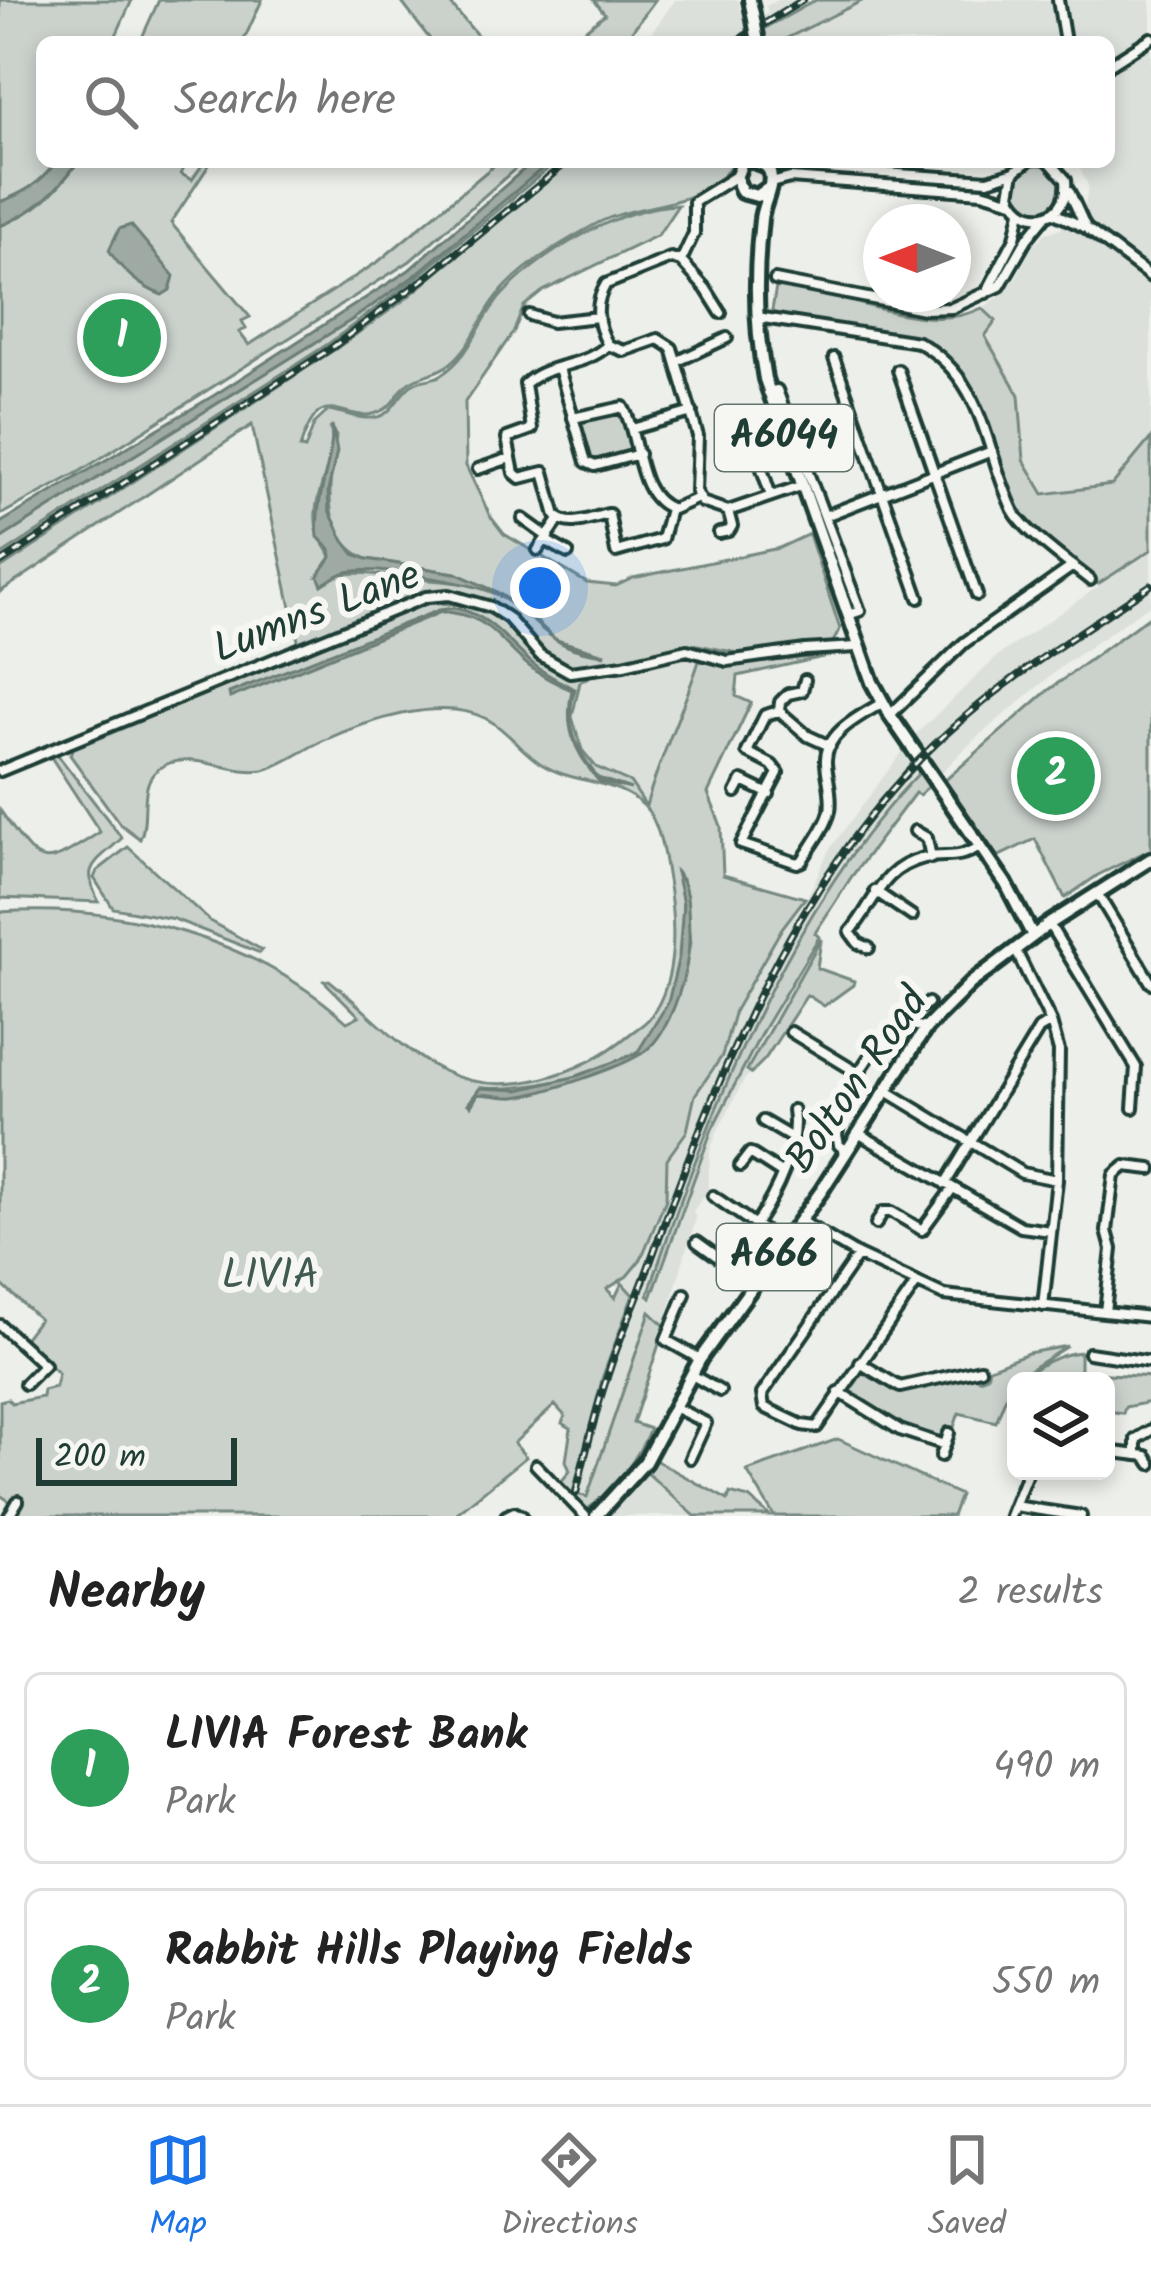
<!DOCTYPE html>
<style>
body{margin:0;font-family:Kalam,sans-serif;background:#f2f2f2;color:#222}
.controls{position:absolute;right:36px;bottom:36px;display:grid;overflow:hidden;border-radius:18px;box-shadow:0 6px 18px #0003}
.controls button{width:108px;height:108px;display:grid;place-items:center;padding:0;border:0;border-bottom:3px solid #e0e0e0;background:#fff;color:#222;font:60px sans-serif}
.compass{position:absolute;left:863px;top:204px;width:108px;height:108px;border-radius:50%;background:#fff;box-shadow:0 6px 18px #0003;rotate:270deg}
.scale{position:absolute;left:36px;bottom:30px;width:201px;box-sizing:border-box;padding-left:12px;border:6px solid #1f3d34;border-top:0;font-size:33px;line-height:42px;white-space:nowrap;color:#1f3d34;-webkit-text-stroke:9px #f6f6f2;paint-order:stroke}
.you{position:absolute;left:540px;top:588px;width:42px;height:42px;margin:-30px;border:9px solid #fff;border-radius:50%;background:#1a73e8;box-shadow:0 0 0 18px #1a73e833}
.badge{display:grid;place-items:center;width:78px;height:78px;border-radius:50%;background:#1a73e8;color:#fff;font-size:39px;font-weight:700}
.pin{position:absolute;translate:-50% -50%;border:6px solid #fff;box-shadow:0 3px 12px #0006}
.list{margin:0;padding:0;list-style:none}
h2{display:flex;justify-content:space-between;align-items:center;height:156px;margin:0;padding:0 48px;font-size:51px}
h2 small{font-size:39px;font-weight:400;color:#767676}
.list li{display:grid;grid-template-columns:78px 1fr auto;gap:36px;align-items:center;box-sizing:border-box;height:192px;margin:0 24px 24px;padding:0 24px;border:3px solid #e0e0e0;border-radius:18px}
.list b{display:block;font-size:45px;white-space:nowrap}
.list p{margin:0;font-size:39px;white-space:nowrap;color:#767676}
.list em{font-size:39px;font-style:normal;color:#767676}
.icon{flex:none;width:66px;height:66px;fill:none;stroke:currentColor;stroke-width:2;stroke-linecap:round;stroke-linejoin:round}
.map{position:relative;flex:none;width:1151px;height:1516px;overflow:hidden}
.search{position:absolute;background:#fff;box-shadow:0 6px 18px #0003;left:36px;right:36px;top:36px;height:132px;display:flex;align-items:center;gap:30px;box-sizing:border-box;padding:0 42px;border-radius:18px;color:#767676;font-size:45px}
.sheet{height:588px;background:#fff}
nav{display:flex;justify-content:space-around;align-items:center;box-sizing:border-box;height:168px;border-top:3px solid #e0e0e0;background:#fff;font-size:33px;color:#767676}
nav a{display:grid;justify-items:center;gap:6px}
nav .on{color:#1a73e8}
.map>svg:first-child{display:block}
.built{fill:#dce0db}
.green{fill:#cbd2cc;stroke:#758880;stroke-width:3;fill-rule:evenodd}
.water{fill:#9faaa4;stroke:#6c7e77;stroke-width:3}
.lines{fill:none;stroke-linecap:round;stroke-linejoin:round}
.minor-casing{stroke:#1f3d34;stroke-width:16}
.primary-casing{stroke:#1f3d34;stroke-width:20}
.minor{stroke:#f6f6f2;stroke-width:8}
.primary{stroke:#f6f6f2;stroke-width:10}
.rail-casing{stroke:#1f3d34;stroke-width:8}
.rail{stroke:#f6f6f2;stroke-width:3;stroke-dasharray:9;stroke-linecap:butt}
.primary-bridge-casing{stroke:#1f3d34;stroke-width:20;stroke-linecap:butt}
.primary-bridge{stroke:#f6f6f2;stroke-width:10}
.labels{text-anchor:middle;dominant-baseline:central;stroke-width:12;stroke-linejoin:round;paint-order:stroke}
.shield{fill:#f6f6f2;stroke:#60746d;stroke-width:3}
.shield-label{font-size:39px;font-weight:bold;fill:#1f3d34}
.street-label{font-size:42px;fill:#1f3d34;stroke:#f6f6f2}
.park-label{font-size:42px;fill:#415b52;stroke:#f6f6f2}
</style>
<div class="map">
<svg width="1151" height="1516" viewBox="0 0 1151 1516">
<rect width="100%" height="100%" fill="#edefea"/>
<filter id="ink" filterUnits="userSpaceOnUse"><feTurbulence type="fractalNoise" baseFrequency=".00833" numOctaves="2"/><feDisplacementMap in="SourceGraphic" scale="24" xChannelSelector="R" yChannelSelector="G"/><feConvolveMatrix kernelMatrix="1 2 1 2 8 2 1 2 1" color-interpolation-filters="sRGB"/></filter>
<g filter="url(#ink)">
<path class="built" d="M675 0H738L745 25 768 13 766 6 778 0H816L741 42H645Z
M864 0H1151V438L1112 485 1044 494 1024 460 1019 395 985 336 996 321 982 308 1000 296 1015 279 1033 246 1045 233 1060 229 1084 212 1088 186 1077 162H1109V42H779Z
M550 162H584L252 425 0 592V539L353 319 413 277Z
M1151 550V604L1065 664 974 740 938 776 927 761 919 769 929 786 919 795 915 793 852 876 815 933 824 941 807 995 765 1059 744 1080 717 1132 710 1151 708 1191 693 1211 696 1218 668 1313 615 1483 587 1511 560 1483 570 1471 566 1461 571 1428 562 1423 565 1416 555 1405 594 1345 622 1283 641 1258 666 1199 667 1159 687 1131 695 1095 715 1069 735 1010 782 928 803 906 829 850 905 748 913 761 923 753 915 735 999 655Z
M684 653 699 661 680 722 661 753 646 807 630 782 596 767 582 750 572 718 580 682 595 673Z
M645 1471 695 1516H606Z"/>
<path class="green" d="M0 0H132L113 42H42V162H56C41 183 24 193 0 202Z
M159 0H262L243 42H140Z
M400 0H447L483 42H432Z
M594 0H655L624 42H589L581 33 605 14Z
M816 0H864L779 42H764L762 30Z
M78 162H187L181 174 192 180 204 162H211L171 223 250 317 242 321 246 329 239 332 249 345 379 261 498 162H523L410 261 79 472 0 515V226C36 211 55 193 78 162Z
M550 162H556L415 279 328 344 0 556V539L353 319 413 277Z
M571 162H733C708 210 640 200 596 224 561 243 516 269 493 302 478 323 472 346 451 363 438 374 423 374 410 382 399 389 395 403 385 409 345 433 323 373 300 448L305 449 314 424 329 410C346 413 366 423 383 415 397 408 401 389 415 383 424 379 433 380 441 375 473 355 478 321 502 295 542 252 619 207 678 205L658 235 543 291 524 306 514 331 465 402 466 466 490 516 504 534 587 583 616 586 633 578 779 548 809 534 840 629 833 642 743 654 693 644 590 665 572 666 544 651 511 614 492 603 449 592 424 594 299 645 252 425 0 592V569L337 348 404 300ZM330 427 336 436C330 479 317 537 367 559L455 573 495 591 525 611 556 640 605 654C548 653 539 615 493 593 472 583 452 582 430 580 385 577 365 569 318 576L331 558C329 547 320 543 318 533 307 496 340 461 330 427Z
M1014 189a24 24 0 1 1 48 0a24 24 0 1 1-48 0Z
M776 287C839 288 922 338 982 308L996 321 985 336 1019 395 1024 460 1044 494 1112 485 1151 438V550L1098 584 1018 514 977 396 954 365 926 342 771 316Z
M623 408 637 454 591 465 574 419Z
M425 604C452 601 485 608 506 624 536 647 546 683 590 676L580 682 572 717 582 750 596 767 630 782 646 806C660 755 683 711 699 661L734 665 837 654 738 676 736 696 751 703 708 793 721 826 723 875 805 898 782 928 735 1010 722 1056 695 1095 687 1131 667 1159 666 1199 641 1259 627 1276 607 1289 615 1298 622 1283 633 1295 603 1376 573 1493 587 1497 650 1312 665 1326 633 1423 650 1429C637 1460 613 1492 585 1511L560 1483 570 1471 566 1461 571 1428 562 1423 565 1416 555 1405 514 1443 526 1457 457 1513V1516H14L18 1507 0 1495V1401L8 1399 11 1403 42 1397 43 1390 55 1387 58 1373 23 1340 39 1319 0 1283V912C123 904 254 938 347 1022L359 1016 324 981 329 980C365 1008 401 1051 443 1071 504 1100 581 1075 630 1034 636 1029 647 1023 651 1016 679 979 675 917 667 874 664 854 659 821 644 806 616 779 574 784 543 765 522 753 509 731 487 719 441 695 363 722 320 742 303 750 282 766 263 770 230 776 184 745 156 771 138 787 150 819 140 839L120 824 70 755 72 749ZM677 875 682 879 690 943 679 991 655 1041 641 1054 577 1079 514 1097 478 1094 475 1097 480 1088C517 1092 611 1075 639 1050 676 1018 693 919 677 875Z
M1151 615V849L1098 875 1065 898 1035 839 997 857 942 783 1046 692Z
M57 754 122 838C95 864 80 865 99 902L0 898V810C42 869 38 872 100 832L51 757Z
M920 772 929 786 919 795 915 793 852 876 815 933 819 937 763 1030 712 1129 651 1298 648 1295C706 1118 789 907 920 772Z
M128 847 210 921 262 950 260 953 174 919 113 908 94 878 97 871Z
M821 939 817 968 854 981 853 985 824 1006 807 995 765 1059 751 1073 747 1070Z
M1067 1346 1012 1381 996 1422 959 1413 954 1427 948 1426 937 1439 902 1428 850 1397 848 1391 860 1373 905 1391 971 1372 979 1379 987 1376 989 1368 1028 1353Z
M1080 1352V1372L1151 1377V1402L1125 1407 1123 1413 1106 1411V1381H1023C1030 1367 1063 1353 1080 1352Z
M838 1439 960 1495 952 1516H774L747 1471Z
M655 1460 728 1500 730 1493 749 1498 770 1516H695L645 1471Z"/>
<path class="water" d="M56 162H78C55 193 36 211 0 226V202C24 193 41 183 56 162Z
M532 162H550L413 277 353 319 0 539V523L213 396 409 270Z
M131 225 174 276 170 290 162 295C140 287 121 270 109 250L119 229Z
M332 425 337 451 328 491 329 510 344 541 354 554 367 559 455 573 495 591 525 611 556 640 605 655C540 648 544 618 494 593 470 582 371 566 347 572 338 574 330 580 322 585L318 576 331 557 330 549 318 537C314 496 334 461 332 425Z
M454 608C490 614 507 642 533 664 546 675 560 682 575 689 563 724 576 749 598 778L631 789 600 782 597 779C574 750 564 727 572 690 557 684 543 677 529 666 497 640 489 613 441 612L230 698 229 693 439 610Z
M676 872C690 887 688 913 689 933 691 965 672 1031 645 1051 624 1067 542 1094 515 1097 503 1098 490 1094 478 1094L471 1106 468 1104 480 1088 519 1090 577 1076 637 1053 668 1003 679 956 683 903Z"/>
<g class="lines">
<g class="minor-casing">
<path id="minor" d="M1058 0 1065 42
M1109 65 1151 38
M1027 162 1014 172 1010 194C1026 231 1070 219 1066 180L1050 162
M765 165 988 180 1014 172
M736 176 694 202V233L681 261 671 258 606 284C593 305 597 325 608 345L624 351 658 339 672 348 698 436 696 491 702 502 728 511 801 486
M771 183 790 178 982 192 1013 201
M1069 191 1085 226
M1054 213 1086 228 1151 277
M681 261 706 289 721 313
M775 280 924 309 952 308 1000 286 1027 239 1045 217
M986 293 1015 238 1021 211
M529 315 552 322 598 317
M757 317 918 342C985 379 984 448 1013 510 1024 531 1070 564 1090 580
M608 345C584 368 549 362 525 384L532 429 507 438 514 473 520 478 544 472 556 516C571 529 591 517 609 514L616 552 662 539 670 509
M834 358 919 598
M678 361 727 338
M559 368 586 462 595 466 639 454
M898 370 977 595
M768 392 777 390 860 611 848 615
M573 418 623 407C640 436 635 498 673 509L698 498
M632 429 692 412
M754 445 771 496
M478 469 510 458
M825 516 992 451
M523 519 548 537
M719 533 729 531 732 526 728 511
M545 540 568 553
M538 550 559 520
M805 680 802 691 788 694 780 702 779 711 808 736 830 746
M779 711 765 715 747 752 772 765 778 773 741 844 797 863 802 861C811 846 826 828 830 811 833 794 827 779 826 763 824 733 860 716 882 703
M890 715 964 643 1073 566
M0 771 426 597 449 595 491 607 508 618 540 655 570 672 624 665 687 650 727 661 805 650 857 647
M736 792 742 781 769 794
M915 831 927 838 931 858
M875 891 912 916
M1097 893 1151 983
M1049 924 1136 1067 1133 1108
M869 948 858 943 850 932C875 904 879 869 924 858 949 853 952 861 981 847
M1015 949 1051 1022 1059 1051 1057 1180 1043 1306
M912 1022 916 1010 928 1003
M791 1032 858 1073
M885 1090 1022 1173 1057 1180
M763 1121 792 1138
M858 1133 1021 1227 1051 1231
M847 1151 839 1145 837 1135C843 1090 867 1050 904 1023L926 1028
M740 1166 750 1153 781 1173
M945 1184 1039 1029 1051 1022
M713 1196 783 1244
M800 1221 858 1255 944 1295 1151 1317
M876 1224 883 1212H892L922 1230 952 1189
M755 1225C776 1194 799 1148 793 1110
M697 1242 754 1283
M858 1255 762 1394 764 1407 802 1425 817 1427 916 1284
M685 1294 666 1340 700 1359
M1105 1312 1112 1249 1107 1231 1114 1175 1125 1166 1151 1169
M0 1325 44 1365 25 1384
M1089 1353 1151 1362
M860 1363 900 1387 980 1369
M692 1375 720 1391
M839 1392 900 1430 945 1445
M674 1407 706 1423 690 1458
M1106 1451 1146 1456 1151 1464
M1136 1455V1439L1151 1430
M941 1456 949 1433
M536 1465 585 1516
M1014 1506 1081 1516
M9 1516 18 1501
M506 1516 514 1512 522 1516
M1010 1516 1028 1471"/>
</g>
<g class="primary-casing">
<path id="primary" d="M750 0 753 14
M742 162 736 178 742 192 757 196 767 189
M756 162C763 165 767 165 770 173 774 186 762 206 761 219 755 272 755 326 765 379L872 682 890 715 1006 884 1033 936
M596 1516 645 1462 700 1359 822 1190 926 1028 971 983 1049 924 1151 859"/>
</g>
<use href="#minor" class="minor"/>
<use href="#primary" class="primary"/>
<g class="rail-casing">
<path id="rail" d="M735 42 803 0
M0 563 330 349 427 277 567 162
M576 1493C586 1452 595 1411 609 1371 621 1333 638 1298 651 1260 715 1082 789 890 926 753 992 687 1073 637 1151 585"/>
</g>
<use href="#rail" class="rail"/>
<g class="primary-bridge-casing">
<path id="primary-bridge" d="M753 14 758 42"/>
</g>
<use href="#primary-bridge" class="primary-bridge"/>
</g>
</g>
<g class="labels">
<g class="shield">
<rect x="715" y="405" width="138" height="66" rx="9"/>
<rect x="717" y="1224" width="114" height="66" rx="9"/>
</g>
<g class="shield-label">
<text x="784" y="438">A6044</text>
<text x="774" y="1257">A666</text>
</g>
<g class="street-label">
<text transform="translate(317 613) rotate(-21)">Lumns Lane</text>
<text transform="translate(858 1081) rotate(-55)">Bolton Road</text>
</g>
<g class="park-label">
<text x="270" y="1276">LIVIA</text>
</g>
</g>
</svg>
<div class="controls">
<button><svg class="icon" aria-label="layers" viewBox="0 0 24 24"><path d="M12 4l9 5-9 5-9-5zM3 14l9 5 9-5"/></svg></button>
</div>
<svg class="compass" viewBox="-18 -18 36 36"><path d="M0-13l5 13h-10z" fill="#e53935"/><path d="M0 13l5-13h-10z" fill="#767676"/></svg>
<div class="scale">200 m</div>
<div class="you"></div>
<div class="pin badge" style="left:122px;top:338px;background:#2e9e5b">1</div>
<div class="pin badge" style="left:1056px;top:776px;background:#2e9e5b">2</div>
<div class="search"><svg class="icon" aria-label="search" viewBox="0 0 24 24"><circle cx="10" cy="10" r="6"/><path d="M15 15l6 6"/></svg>Search here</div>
</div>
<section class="sheet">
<h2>Nearby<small>2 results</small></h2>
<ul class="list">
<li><span class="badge" style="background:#2e9e5b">1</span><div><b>LIVIA Forest Bank</b><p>Park</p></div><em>490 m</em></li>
<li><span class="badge" style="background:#2e9e5b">2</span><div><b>Rabbit Hills Playing Fields</b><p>Park</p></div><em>550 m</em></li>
</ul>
</section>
<nav>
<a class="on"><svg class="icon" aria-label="map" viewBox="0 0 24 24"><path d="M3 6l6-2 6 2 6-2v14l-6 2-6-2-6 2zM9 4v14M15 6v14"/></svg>Map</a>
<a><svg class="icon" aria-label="directions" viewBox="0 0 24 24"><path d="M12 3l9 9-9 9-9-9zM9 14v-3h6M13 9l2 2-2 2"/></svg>Directions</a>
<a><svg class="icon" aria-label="saved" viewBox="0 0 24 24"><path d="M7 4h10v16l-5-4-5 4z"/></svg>Saved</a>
</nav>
